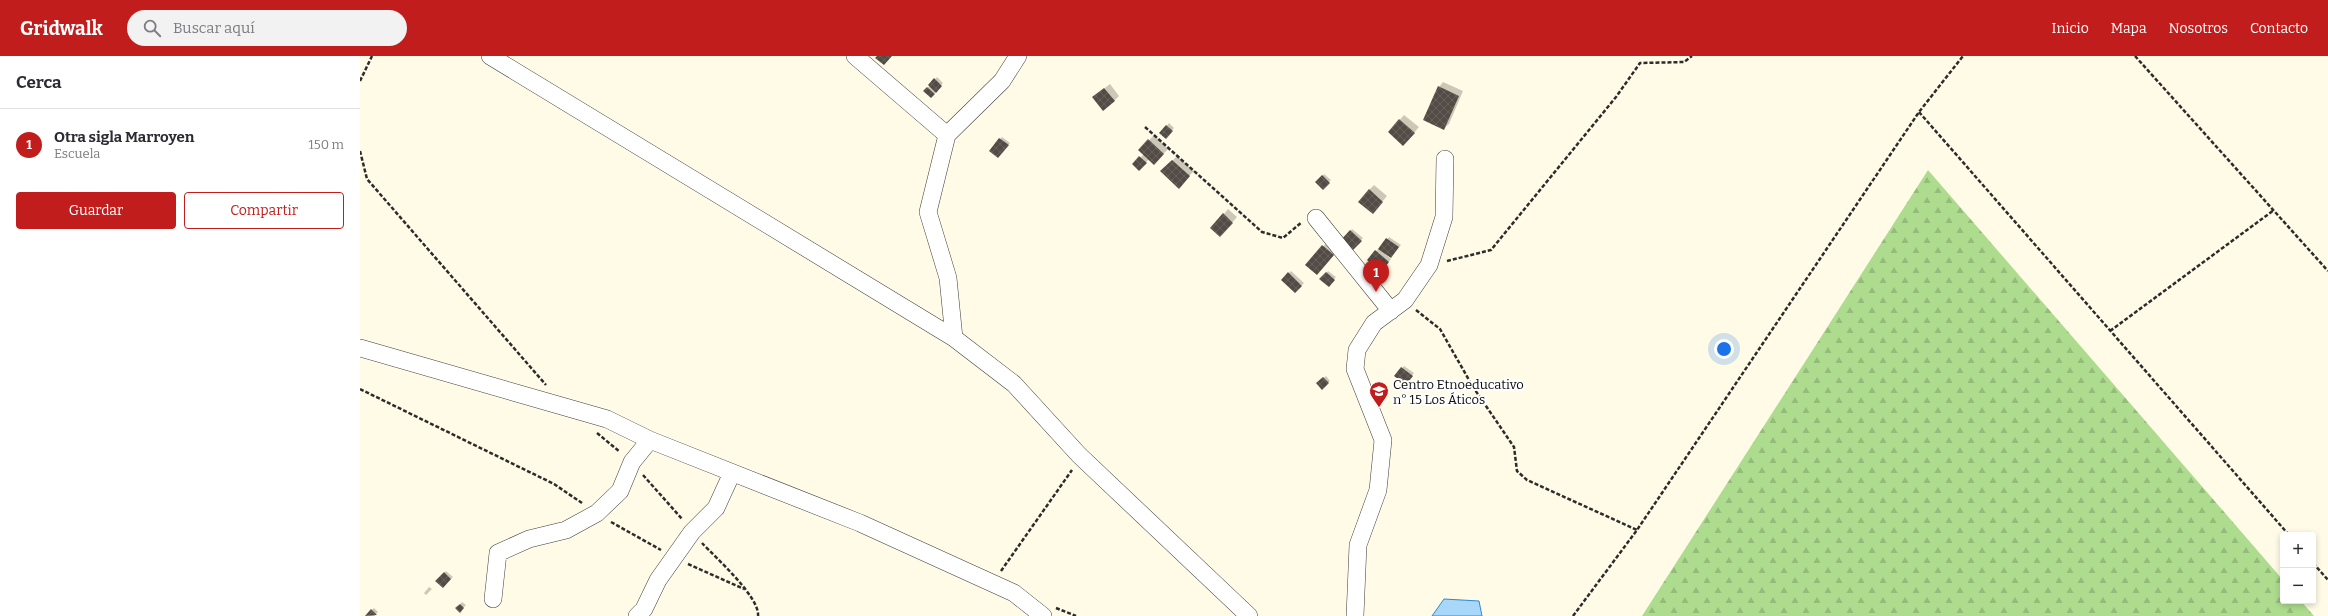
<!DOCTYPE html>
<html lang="es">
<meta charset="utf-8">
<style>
body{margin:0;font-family:Bitter,serif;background:#f2f2f3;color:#2b2b33}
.controls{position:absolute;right:12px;bottom:12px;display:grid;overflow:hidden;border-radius:4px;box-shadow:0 2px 6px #0003}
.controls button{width:36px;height:36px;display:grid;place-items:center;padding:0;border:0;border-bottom:1px solid #e1e1e2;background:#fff;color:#2b2b33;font:20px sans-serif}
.you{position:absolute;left:1364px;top:293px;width:14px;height:14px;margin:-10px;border:3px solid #fff;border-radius:50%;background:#1a73e8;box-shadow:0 0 0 6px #1a73e833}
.badge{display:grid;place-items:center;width:26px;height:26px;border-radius:50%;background:#c01d1c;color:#fff;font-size:13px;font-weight:700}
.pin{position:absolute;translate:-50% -33px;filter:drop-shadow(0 1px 2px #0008)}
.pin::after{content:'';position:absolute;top:21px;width:14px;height:12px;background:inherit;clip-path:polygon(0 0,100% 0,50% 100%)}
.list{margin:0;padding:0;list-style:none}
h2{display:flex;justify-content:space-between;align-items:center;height:52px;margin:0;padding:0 16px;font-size:17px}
h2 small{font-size:13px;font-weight:400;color:#7c7c81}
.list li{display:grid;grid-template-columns:26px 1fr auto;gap:12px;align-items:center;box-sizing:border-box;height:72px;padding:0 16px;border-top:1px solid #e1e1e2}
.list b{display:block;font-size:15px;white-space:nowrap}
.list p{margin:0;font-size:13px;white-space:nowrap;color:#7c7c81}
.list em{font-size:13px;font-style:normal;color:#7c7c81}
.actions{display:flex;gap:8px;padding:12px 16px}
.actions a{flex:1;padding:9px 0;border:1px solid #c01d1c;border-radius:4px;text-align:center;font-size:14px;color:#c01d1c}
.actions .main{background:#c01d1c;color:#fff}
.icon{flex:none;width:22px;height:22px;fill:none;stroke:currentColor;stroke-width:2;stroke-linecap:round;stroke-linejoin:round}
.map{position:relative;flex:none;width:1968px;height:560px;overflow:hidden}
header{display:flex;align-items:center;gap:24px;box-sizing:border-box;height:56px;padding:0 20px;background:#c01d1c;color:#fff}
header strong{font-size:19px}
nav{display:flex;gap:22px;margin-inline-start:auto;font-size:14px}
.search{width:280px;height:36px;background:#f2f2f3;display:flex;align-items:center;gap:10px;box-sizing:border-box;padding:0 14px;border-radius:22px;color:#7c7c81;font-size:15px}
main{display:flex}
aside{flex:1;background:#fff}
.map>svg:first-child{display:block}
.forest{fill:url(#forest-firs)}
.water{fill:#a9d7f9;stroke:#2c89d4}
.shadow{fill:#0003}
.building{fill:url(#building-cross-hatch)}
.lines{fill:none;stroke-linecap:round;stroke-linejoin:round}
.street-casing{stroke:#3d3d3d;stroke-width:18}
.path{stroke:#2c2c2c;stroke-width:2.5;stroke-dasharray:4 2;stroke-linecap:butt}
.street{stroke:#fff;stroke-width:17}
.labels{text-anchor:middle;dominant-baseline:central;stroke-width:4;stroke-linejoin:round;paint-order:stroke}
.poi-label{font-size:13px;fill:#0a0a0a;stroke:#fff;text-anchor:start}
</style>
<header>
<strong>Gridwalk</strong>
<div class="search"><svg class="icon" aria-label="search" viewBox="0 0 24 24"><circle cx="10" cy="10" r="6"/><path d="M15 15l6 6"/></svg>Buscar aquí</div>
<nav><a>Inicio</a><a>Mapa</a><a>Nosotros</a><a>Contacto</a></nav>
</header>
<main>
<aside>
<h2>Cerca<small></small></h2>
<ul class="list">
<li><span class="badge">1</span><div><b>Otra sigla Marroyen</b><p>Escuela</p></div><em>150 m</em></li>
</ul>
<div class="actions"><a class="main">Guardar</a><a>Compartir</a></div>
</aside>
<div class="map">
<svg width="1968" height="560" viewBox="0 0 1968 560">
<defs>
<pattern id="forest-firs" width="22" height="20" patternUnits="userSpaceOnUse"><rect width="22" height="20" fill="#addc8e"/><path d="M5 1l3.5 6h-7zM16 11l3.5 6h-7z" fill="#94bb79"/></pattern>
<pattern id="building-cross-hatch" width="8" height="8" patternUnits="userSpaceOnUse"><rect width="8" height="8" fill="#534c46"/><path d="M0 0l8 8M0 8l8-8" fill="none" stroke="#67615c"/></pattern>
</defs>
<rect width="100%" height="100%" fill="#fffbe7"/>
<path class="forest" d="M1568 114 1923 524V545H1941L1954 560H1282Z"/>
<path class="water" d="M1084 543 1119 545 1122 560H1072Z"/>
<path class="shadow" d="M577 21 583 27 571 41 565 35Z
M1083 26 1103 35 1089 68 1084 72 1079 31Z
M750 28 759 40 754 45 738 37Z
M1044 59 1059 71 1048 84 1029 76Z
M809 67 814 72 806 81 801 77Z
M794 79 808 93 794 108 789 103 779 114 774 108 784 98 780 94Z
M642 81 650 87 640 98V83Z
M817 100 834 115 818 131 802 115Z
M964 118 971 124 963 132 957 126Z
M1014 129 1027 140 1017 152 1009 134Z
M868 153 877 161 865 175 864 158Z
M992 173 1003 182 991 195 981 186Z
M1029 181 1041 189 1031 201 1025 198 1031 203 1023 213 1008 204 1018 193 1019 194Z
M968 185 978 194 962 213 947 209Z
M931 215 944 227 935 236 922 224Z
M968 215 976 221 968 230 961 223Z
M1044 310 1054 317 1048 325 1042 312Z
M966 320 970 325 962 332 957 327Z
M86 515 93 521 83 531 77 525Z
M69 531 72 533 66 539 64 537Z
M102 546 106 549 100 555 97 552Z
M14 552 18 556 14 560H6Z"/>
<path class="building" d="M517 0H532L524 9 515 2Z
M574 22 582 30 576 37 568 29Z
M1078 30 1099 40 1084 74 1063 64Z
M567 31 575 38 571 42 563 35Z
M744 32 755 45 743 55 732 41Z
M1039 63 1055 77 1043 90 1028 76Z
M806 69 813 75 806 83 799 77Z
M639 82 649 89 638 102 629 95Z
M788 83 804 98 794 109 778 94Z
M779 100 787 107 779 115 772 108Z
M812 104 830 120 819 133 800 115Z
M962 119 970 127 963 134 955 126Z
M1009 133 1023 146 1013 158 998 146Z
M863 157 873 167 860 181 850 172Z
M990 174 1002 185 991 196 979 186Z
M1026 182 1039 191 1031 202 1018 193Z
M962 189 974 199 957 219 945 209Z
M1015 194 1029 206 1021 216 1007 204Z
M928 216 942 230 935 237 921 224Z
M966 216 975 224 969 231 959 223Z
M1041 311 1053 320 1046 329 1034 320Z
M963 321 969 327 962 334 956 327Z
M84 516 91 523 83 532 75 525Z
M100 548 104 552 100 557 95 552Z
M11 553 17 559 5 560Z"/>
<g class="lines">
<g class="street-casing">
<path id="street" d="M130 0 594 282 654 328 719 399 889 560
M495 0 587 79
M956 162 1031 255
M594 282 588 222 568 156 587 79 642 25 658 0
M0 292 247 363 290 384 500 467 654 537 683 560
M133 543 138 497 169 483 206 474 237 457 260 435 272 406 290 384
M277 560 284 553 298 524 332 476 356 452 372 417
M995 560 998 489 1018 434 1023 384 995 313 997 294 1014 267 1045 244 1069 209 1084 161 1085 103"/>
</g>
<path class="path" d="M1775 0 1968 215
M0 25 12 0
M1559 56 1929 479
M785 71 902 176 923 182 942 166
M0 95 7 123 186 329
M1087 205 1131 194 1256 41 1280 7 1324 6 1332 0
M1056 254 1080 273 1113 331 1154 391 1157 415 1167 424 1277 474
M1750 275 1914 154
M0 333 194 428 222 447
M237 377 260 396
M283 419 322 463
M251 466 301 494
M342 487C355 501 400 541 398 560
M1953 507 1968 524
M328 508 384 533
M641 515 712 414
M696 552 716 560
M1213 560 1277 474 1559 56 1603 0"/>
<use href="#street" class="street"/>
</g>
<defs>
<g id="school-pin" transform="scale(1)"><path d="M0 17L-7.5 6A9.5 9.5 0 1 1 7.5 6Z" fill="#c01d1c" stroke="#fff"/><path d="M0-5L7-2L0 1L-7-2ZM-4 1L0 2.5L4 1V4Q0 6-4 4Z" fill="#fff"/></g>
</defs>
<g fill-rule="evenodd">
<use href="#school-pin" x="1019" y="335"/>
</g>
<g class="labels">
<g class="poi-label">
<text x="1033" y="328">Centro Etnoeducativo<tspan x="1033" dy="15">n° 15 Los Áticos</tspan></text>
</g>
</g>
</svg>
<div class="controls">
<button>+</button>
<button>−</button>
</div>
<div class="you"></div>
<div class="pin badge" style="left:1016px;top:236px">1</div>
</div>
</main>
